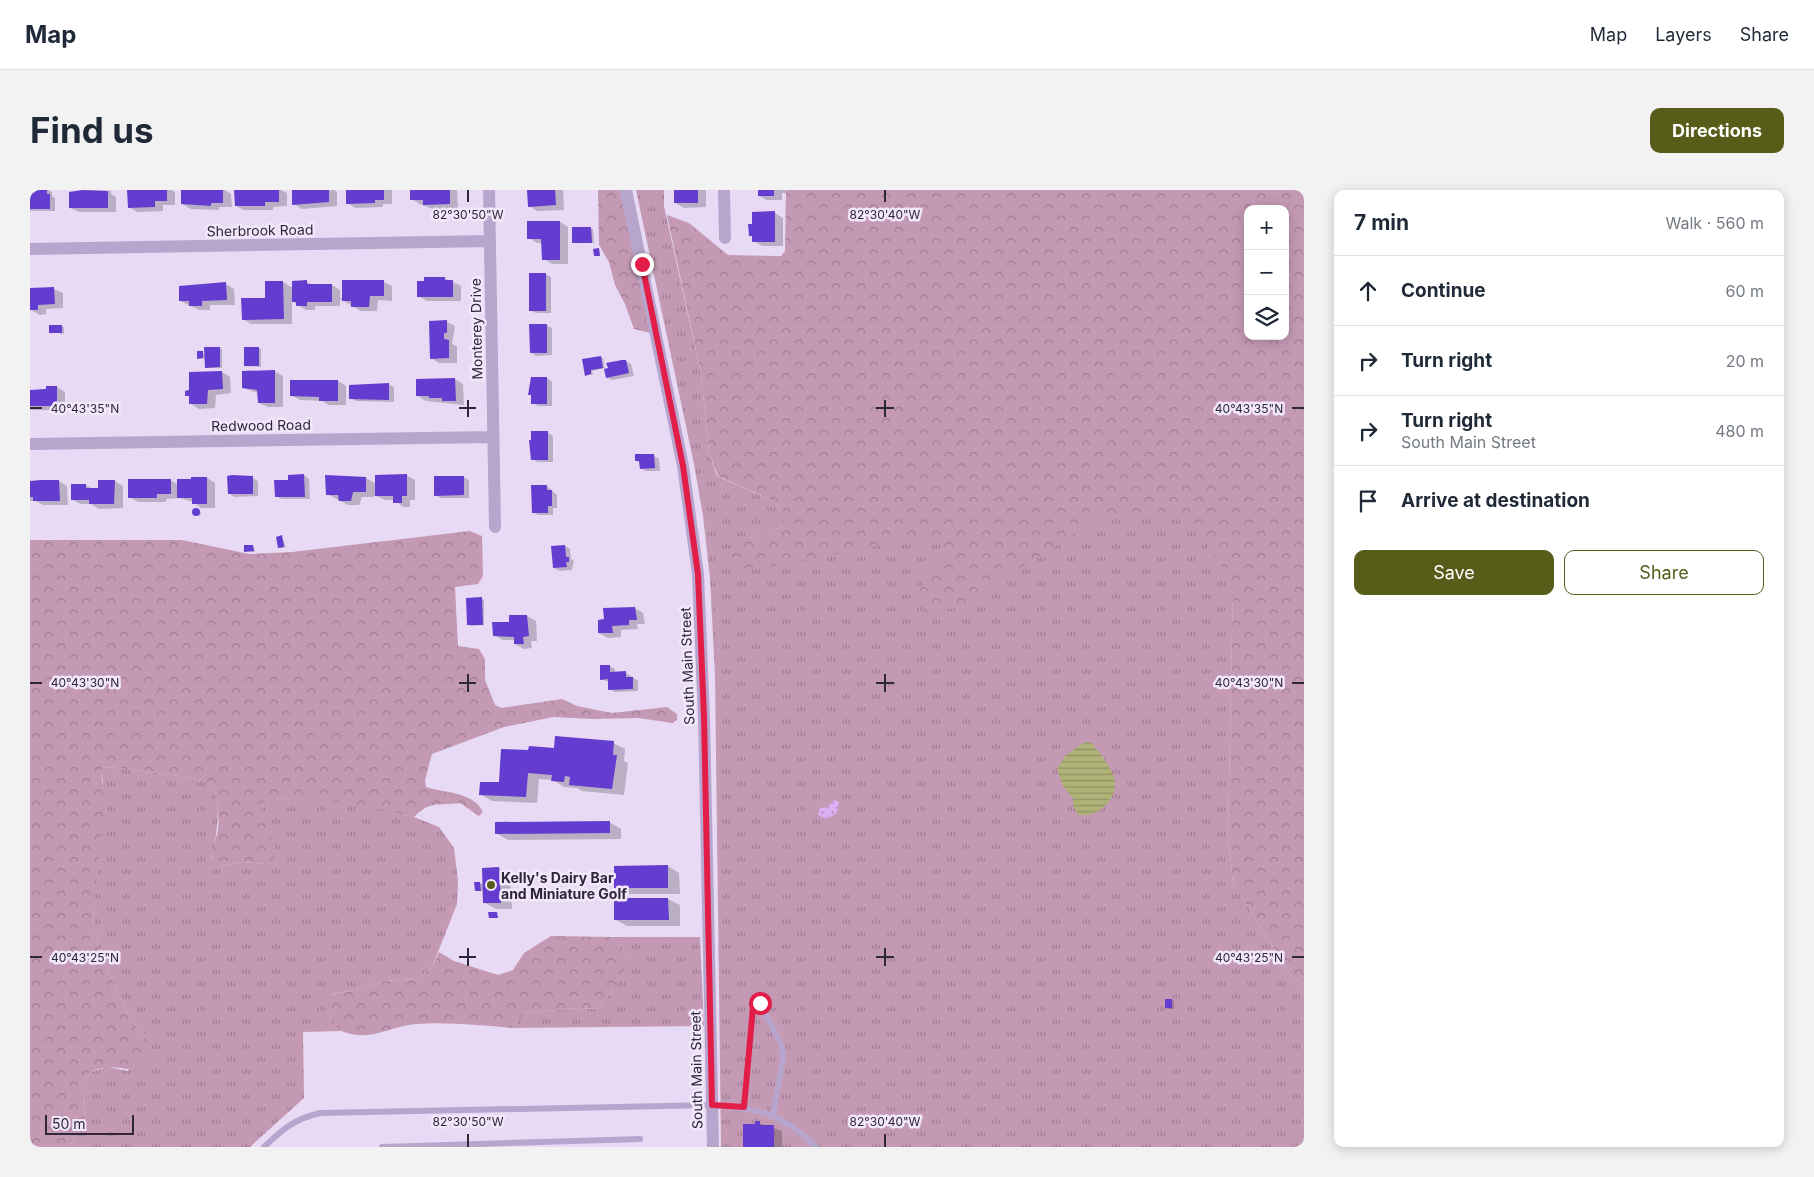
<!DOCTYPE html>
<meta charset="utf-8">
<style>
body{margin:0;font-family:Inter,sans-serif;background:#f2f2f3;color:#1f2937}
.controls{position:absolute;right:15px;top:15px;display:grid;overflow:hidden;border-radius:10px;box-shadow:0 2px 12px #0003}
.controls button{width:45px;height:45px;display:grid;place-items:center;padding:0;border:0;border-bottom:1px solid #e0e1e3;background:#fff;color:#1f2937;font:25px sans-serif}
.scale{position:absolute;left:15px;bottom:12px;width:89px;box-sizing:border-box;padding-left:5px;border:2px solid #2d2738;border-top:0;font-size:14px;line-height:18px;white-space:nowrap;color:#2d2738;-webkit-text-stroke:4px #f2e7fb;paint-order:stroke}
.stop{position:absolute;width:15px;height:15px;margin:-11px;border:4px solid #e11d48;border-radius:50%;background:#fff}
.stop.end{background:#e11d48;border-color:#fff;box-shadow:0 1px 5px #0008}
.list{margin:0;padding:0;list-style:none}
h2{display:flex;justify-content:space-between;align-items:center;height:65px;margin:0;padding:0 20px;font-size:21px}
h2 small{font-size:16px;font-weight:400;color:#747a83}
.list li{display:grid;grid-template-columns:32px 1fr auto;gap:15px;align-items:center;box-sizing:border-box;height:70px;padding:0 20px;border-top:1px solid #e0e1e3}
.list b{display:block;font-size:19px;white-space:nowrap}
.list p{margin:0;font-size:16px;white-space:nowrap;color:#747a83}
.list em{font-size:16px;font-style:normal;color:#747a83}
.actions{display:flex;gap:10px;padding:15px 20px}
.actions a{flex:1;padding:11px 0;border:1px solid #575d19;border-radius:10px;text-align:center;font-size:18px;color:#575d19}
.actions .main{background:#575d19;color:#fff}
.icon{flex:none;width:28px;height:28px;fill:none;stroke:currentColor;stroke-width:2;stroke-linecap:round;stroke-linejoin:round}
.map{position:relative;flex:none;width:1274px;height:957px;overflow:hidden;border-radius:10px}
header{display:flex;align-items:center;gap:30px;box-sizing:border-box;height:70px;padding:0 25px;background:#fff;border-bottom:1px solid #e0e1e3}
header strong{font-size:24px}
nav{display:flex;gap:28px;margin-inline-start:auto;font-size:18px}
.intro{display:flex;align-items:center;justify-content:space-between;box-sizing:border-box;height:120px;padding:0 30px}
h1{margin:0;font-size:35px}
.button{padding:12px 22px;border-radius:10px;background:#575d19;color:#fff;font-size:18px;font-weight:700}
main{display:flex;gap:30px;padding:0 30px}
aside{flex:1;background:#fff;border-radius:10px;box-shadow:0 2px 12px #0003}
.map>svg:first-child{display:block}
.grass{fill:url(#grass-tufts)}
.forest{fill:url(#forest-crowns);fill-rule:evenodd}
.sand{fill:url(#sand-dots)}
.water{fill:url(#water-rules)}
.shadow{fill:#0003}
.building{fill:#643ccf}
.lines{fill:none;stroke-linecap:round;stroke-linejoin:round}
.service{stroke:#b8a5cd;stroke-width:6}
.minor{stroke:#b8a5cd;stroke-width:12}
.tertiary{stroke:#b8a5cd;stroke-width:12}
.route{stroke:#e11d48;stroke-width:6}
.ticks{fill:none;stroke:#2d2738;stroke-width:2}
.poi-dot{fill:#575d19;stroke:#f2e7fb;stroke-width:2}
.labels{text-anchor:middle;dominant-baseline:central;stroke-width:5;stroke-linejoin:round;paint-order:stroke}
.street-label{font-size:14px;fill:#2d2738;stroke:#f2e7fb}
.poi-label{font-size:14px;font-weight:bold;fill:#2d2738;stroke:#f2e7fb;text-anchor:start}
.ticks-label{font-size:12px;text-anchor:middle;fill:#2d2738;stroke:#f2e7fb;stroke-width:5;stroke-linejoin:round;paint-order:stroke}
</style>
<header>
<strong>Map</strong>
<nav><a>Map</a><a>Layers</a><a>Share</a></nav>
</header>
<div class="intro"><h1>Find us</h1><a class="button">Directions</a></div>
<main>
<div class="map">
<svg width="1274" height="957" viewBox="0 0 1274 957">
<defs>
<pattern id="grass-tufts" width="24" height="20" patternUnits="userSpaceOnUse" patternTransform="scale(1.25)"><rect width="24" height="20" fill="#c499b4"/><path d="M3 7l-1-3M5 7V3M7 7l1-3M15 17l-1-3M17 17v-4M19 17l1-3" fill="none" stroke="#a07d93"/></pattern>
<pattern id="forest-crowns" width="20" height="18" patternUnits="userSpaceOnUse" patternTransform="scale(1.25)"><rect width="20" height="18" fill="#c499b4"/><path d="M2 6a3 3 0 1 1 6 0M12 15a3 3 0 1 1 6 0" fill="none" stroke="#a07d93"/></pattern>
<pattern id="sand-dots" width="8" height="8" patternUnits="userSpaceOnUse" patternTransform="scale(1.25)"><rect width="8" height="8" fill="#dcaef2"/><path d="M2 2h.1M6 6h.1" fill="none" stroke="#b38ec5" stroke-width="1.8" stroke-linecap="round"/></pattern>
<pattern id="water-rules" width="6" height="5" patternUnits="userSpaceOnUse" patternTransform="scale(1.25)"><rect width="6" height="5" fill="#afb377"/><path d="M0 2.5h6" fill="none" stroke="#8f9263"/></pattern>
</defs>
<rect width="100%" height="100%" fill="#e8daf4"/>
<path class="grass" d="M606 0H634V16L671 184 679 262 687 286 741 310 753 321V335L745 341 719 348 1124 286 1204 348 1198 646 1203 693 1260 784 1274 795V957H691L685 485 680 388 673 326 664 274Z
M79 577 150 586 181 593C193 610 186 649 182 668L191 676 213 672 234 674 231 619 238 608 291 609 333 614 384 627 409 637 424 658 428 691 427 714 402 777 388 789 353 791 325 800 302 804 300 826 311 841 273 842 274 908 220 957H39L54 934 55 915 52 901 60 882 78 877 98 881 116 846 101 831 70 763 63 728 73 591 71 583 73 578Z
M581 747H670L674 836 482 838 495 823 548 818 568 819C579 803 603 780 593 758 591 754 585 750 581 747Z"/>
<path class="forest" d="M568 0H590L621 143 604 139 595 114 585 95 579 72 569 55Z
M756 0H1274V795L1260 784 1203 693 1198 646 1203 393 1170 345 1136 322 1073 326 930 417 896 423 889 402 898 382 915 366 913 348 884 349 702 384 698 375 697 361 719 348 745 341 753 335V321L741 310 688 286 679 262 671 184 637 25 659 33 698 65 751 66 755 61ZM1218 19H1255V146H1218Z
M440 341 452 346 453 386 448 394 425 397 428 456 449 459 455 469V490L465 515 472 518 532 509 547 516 582 523 637 517 647 524V530L642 533 609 528 563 529 523 527 474 537 402 564 395 590 396 597C415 603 444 602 453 622L449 626 430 613C408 616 401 610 384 627 332 614 292 609 238 608L231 619 247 665 241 671 234 674 213 672 191 676 185 674C179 664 186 651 188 640 189 628 188 602 181 593L150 586 79 577 73 578 71 584 75 607 63 728 70 763 101 831 116 846 119 864C101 889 100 875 76 878 71 878 65 880 60 882L52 901 55 915 54 934 39 957H0V350H152L219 364 262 362Z
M521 746 581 747C585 750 591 754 593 758 604 781 580 802 568 819L548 818 495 823 482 838C450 835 418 832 386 834 359 836 342 852 314 842 304 838 299 823 296 814L303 804 325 800 353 791 388 789 402 777 409 762 424 771 468 785 483 780 494 763Z"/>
<path class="sand" d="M804 610 809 612 807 623 797 629 788 625 790 618 798 617Z"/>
<path class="water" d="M1055 552 1062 553C1070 563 1085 581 1085 594 1085 613 1065 628 1048 625L1043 615V608L1033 596 1027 579 1035 566Z"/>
<path class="shadow" d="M0 0 7 2V0H18L22 2V6L25 8V21H0Z
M53 0 81 1V4L86 7V22H49L40 18Z
M99 0H141L145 2V15H133V21L107 22 99 17Z
M152 0H195L201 4 202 17H189V20L161 19 152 14Z
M206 0H251L257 3V16L243 17V20H214L206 16Z
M263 0H304L307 2V16L272 19 264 14Z
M321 0H362V14H353V17L326 18 317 13Z
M381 0H427L428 19H403L390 14 381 9Z
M510 0H533L534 20 507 21 499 16Z
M645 0H676V17L654 18 645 13Z
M729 0H756V3H752V10H737L729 6Z
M745 23 753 28V56H732L724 51V47L720 45Z
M530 32 538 37V74H522L514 69 513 53H507L499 48Z
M543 38 563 39 564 53 543 52Z
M515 84 521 87V123H506L500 120Z
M414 88 431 96V111H397L388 106Z
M253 92 263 98 277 92 283 95H302L310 100V108H313L354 92 362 96V111L348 110 347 121H331L310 109V116H285V120H276L262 111V134H221L213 129Z
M196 94 204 99 205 115H180V120H169L150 111Z
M0 99H24L33 103V118L16 119V124L10 125 1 120Z
M417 132 425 136 422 154 427 156V173H409L401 168Z
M516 135 522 138V165L506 166 501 162Z
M32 136 34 137V144L20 142Z
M189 158 192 159V178H178L176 177V169L168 168 172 163 176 164Z
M229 158 231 159V177L215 176Z
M571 167 573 168 575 180 596 171 601 174 604 186 582 190 577 187 575 178 562 181 563 185H557Z
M244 181 253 186V217H238L229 213 228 203 213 198Z
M192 182 200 187 201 203 186 205 185 218 169 219 161 214V208L156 205Z
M517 188 522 192V216H508L503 213 502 206 500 205Z
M425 189 433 194 434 215 396 211 388 206Z
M308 191 316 196V215H299L292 211 270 210 261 205Z
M358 194 364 197V212L326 211 321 208Z
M27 197 35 202V220H0V201Z
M517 242 523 246V272H508L502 269Z
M624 266 629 269 630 281H616L611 278V273L606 270Z
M274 285 279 289 280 309H252L246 306 260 291Z
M376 285 385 290V310H380V317H373L365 310H355L344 305V307H332L329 315H318L297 304 336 288 346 294Z
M433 287 439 290V308H411L405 305Z
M177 288 185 293V318H171L163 312 150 308 136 309V312H108L99 307 140 290 149 295Z
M222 288 228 291V306L204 307 199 303Z
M29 291 37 296 38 315H13L6 311H0V292Z
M85 291 93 296V318L69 319 61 314H51L43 310 56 295 63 299H70Z
M517 296 527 305V318H523V325H508L503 322Z
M165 319 171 322 170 326 163 323Z
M252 347 256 357 251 358 249 357Z
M223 356 225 362 216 361Z
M535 356 540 359 541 369 544 371 542 380 530 381 524 378Z
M452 409 454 410V435L440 436 438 434Z
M605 418 613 423 615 434H607L608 439 591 440V447L578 448 569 443Z
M497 426 506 431 507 451H501L502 458 494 459 485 454V450H473L464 445 480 433Z
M580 476 585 479V483L595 482 608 491V501L585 502 579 499V492L571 489Z
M583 553 595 559 594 571 598 573 594 605 552 601 547 598 534 597 523 590 509 589 507 613 462 611 450 604 470 593 500 562Z
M579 632 591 639V649L478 650 466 643Z
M638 676 649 683 650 704H597L585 698Z
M469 678 480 685 482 719H466L455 713 454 701 446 700 450 693 454 695Z
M585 709H638L650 715V736H597L586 730Z
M1141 810 1144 811V819H1139L1136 818Z
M726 932 752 941V957H714L726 936Z"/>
<path class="building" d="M0 0H4V4L6 0H17V4H20V19H0Z
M52 0 78 1V18H39V2Z
M97 0H137V11H125V17L98 18Z
M151 0H193V13H181V16L151 14Z
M204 0H249V12H235V16H205Z
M262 0H299V12L262 15Z
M316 0H354V10H345V13L316 14Z
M380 0H420V14L393 15V10H380Z
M497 0H525L526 15 498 17Z
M644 0H668V13H644Z
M728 0H744V6H728Z
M745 21V52H722V46H719L718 34H722V22Z
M497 31H530V70H512L511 49H497Z
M542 37H561L562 53H542Z
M569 58 570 66H564L563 59Z
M499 83H516V121H499Z
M394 87H415V90H423V107H387V91H394Z
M277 90V94H302V112H277V116H266V112H262V91Z
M312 90H354V106H340L339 117H321V111H312Z
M235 91H253L254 129 212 130 211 108H235Z
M196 92 197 110 172 111V116H159V111H149V96Z
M24 97 25 114 8 115V120H0V98Z
M417 130V143H414V149L419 150V168L400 169 399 131Z
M499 134H517V163H500Z
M19 135H32V143H19Z
M174 157H190V177L175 178Z
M214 157H229V176H214Z
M167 161H173V168L167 169Z
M571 166 573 178 561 180V184L555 186 552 169Z
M592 170H596L599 183 576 188 574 179 578 178 576 173Z
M245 180V213H228L227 200 212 198V181Z
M192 181 193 199 178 200 177 214H159V206H155V201L159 200V182Z
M501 187H517V214H501V205H498Z
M425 188 426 211H412V208H399V206H386V189Z
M260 190H308V211H289V207L260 206Z
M359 193V210L319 209V195Z
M16 196H27V216H0V200L16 199Z
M501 241H518V270H501L499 250H501Z
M605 264H624L625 278 610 279 609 271H605Z
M274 284 275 307H245L244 290H258V285Z
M377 284V306H372V313H363V306H345V285Z
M202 285 223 286V304H198L197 286Z
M295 285 336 287V302H323L321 311H309L308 305H296Z
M404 286H434V305L404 306Z
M161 287H177V314H162V308H147V289H161Z
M98 289H141V304H127V308H98Z
M11 290H29L30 311H3V307H0V291Z
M68 290H85L84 314H59V310H41V294H56V298H68Z
M501 295H517V300H522V316H518V323H502Z
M162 322a4 4 0 1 1 8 0a4 4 0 1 1-8 0Z
M252 345 254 357 248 358 246 347Z
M214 355H223L224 361 214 362Z
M535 355 536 367H539V372H536L537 377 523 378 521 356Z
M452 407 453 435H437L436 408Z
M605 417 607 430H599V435L582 436 583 443H568V430L574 429 573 418Z
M479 425H497L499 446 493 447 494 454H484V447L463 446 462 432H479Z
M570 475H580V482L596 481V487H603V499L578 500V489L570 490Z
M525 546 584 551 583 565H587L582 599 539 595 540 587 535 586 534 592 521 591 522 585 498 583 496 607 449 605 450 592H469L471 559 498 560 499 556 524 558Z
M580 631V643L465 644V632Z
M638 675V698H584V676Z
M469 677 471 713H453L452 678Z
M444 692H450L451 701H445Z
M584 708H638L639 730H584Z
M458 722H467L468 728H459Z
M1135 809H1142V818H1135Z
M725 931H730V935H744V957H713V934H725Z"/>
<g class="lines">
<path class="service" d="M714 917 723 817 730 813 752 856 753 869 743 924
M234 957C253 939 264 929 290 923L682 915C726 918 753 923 786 957
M352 957 610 949"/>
<path class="minor" d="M459 0 465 337
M694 0 695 48
M0 59 460 51
M0 254 463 247"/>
<path class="tertiary" d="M596 0 653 276 668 384 674 527 683 957"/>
</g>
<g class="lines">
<path class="route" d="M612 74 653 276 668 384 674 527 682 915 714 917 723 817 730 813"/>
</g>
<path class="ticks" d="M438 0V12M855 0V12M438 210V227M855 210V227M0 218H12M429 218H446M846 218H864M1262 218H1274M438 484V502M855 484V502M0 493H12M429 493H446M846 493H864M1262 493H1274M438 758V776M855 758V776M0 767H12M429 767H446M846 767H864M1262 767H1274M438 944V957M855 944V957"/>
<circle class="poi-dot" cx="461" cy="695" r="5"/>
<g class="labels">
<g class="street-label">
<text transform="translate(230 40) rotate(-1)">Sherbrook Road</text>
<text transform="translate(446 139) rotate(-91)">Monterey Drive</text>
<text transform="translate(231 235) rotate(-1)">Redwood Road</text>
<text transform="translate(657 476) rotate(-92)">South Main Street</text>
<text transform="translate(666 880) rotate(-91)">South Main Street</text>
</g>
<g class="poi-label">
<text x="471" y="687">Kelly's Dairy Bar<tspan x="471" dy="16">and Miniature Golf</tspan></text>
</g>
</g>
<g class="ticks-label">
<text x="438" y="29">82°30'50"W</text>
<text x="855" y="29">82°30'40"W</text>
<text x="55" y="223">40°43'35"N</text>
<text x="1219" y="223">40°43'35"N</text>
<text x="55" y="497">40°43'30"N</text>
<text x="1219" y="497">40°43'30"N</text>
<text x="55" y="772">40°43'25"N</text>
<text x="1219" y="772">40°43'25"N</text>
<text x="438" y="936">82°30'50"W</text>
<text x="855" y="936">82°30'40"W</text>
</g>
</svg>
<div class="controls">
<button>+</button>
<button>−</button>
<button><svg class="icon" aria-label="layers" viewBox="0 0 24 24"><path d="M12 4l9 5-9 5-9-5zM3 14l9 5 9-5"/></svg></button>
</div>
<div class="scale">50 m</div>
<div class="stop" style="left:730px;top:813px"></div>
<div class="stop end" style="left:612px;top:74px"></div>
</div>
<aside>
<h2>7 min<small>Walk · 560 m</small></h2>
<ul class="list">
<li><svg class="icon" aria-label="ahead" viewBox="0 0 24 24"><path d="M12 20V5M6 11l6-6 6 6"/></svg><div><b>Continue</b></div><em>60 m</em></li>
<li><svg class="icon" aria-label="right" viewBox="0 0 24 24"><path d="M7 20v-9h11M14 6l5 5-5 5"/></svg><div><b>Turn right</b></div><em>20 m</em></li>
<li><svg class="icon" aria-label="right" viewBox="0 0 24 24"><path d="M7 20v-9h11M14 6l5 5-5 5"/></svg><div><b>Turn right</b><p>South Main Street</p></div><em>480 m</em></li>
<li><svg class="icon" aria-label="arrive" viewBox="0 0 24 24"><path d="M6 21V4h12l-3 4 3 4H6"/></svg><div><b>Arrive at destination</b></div></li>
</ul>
<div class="actions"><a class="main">Save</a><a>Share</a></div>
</aside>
</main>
